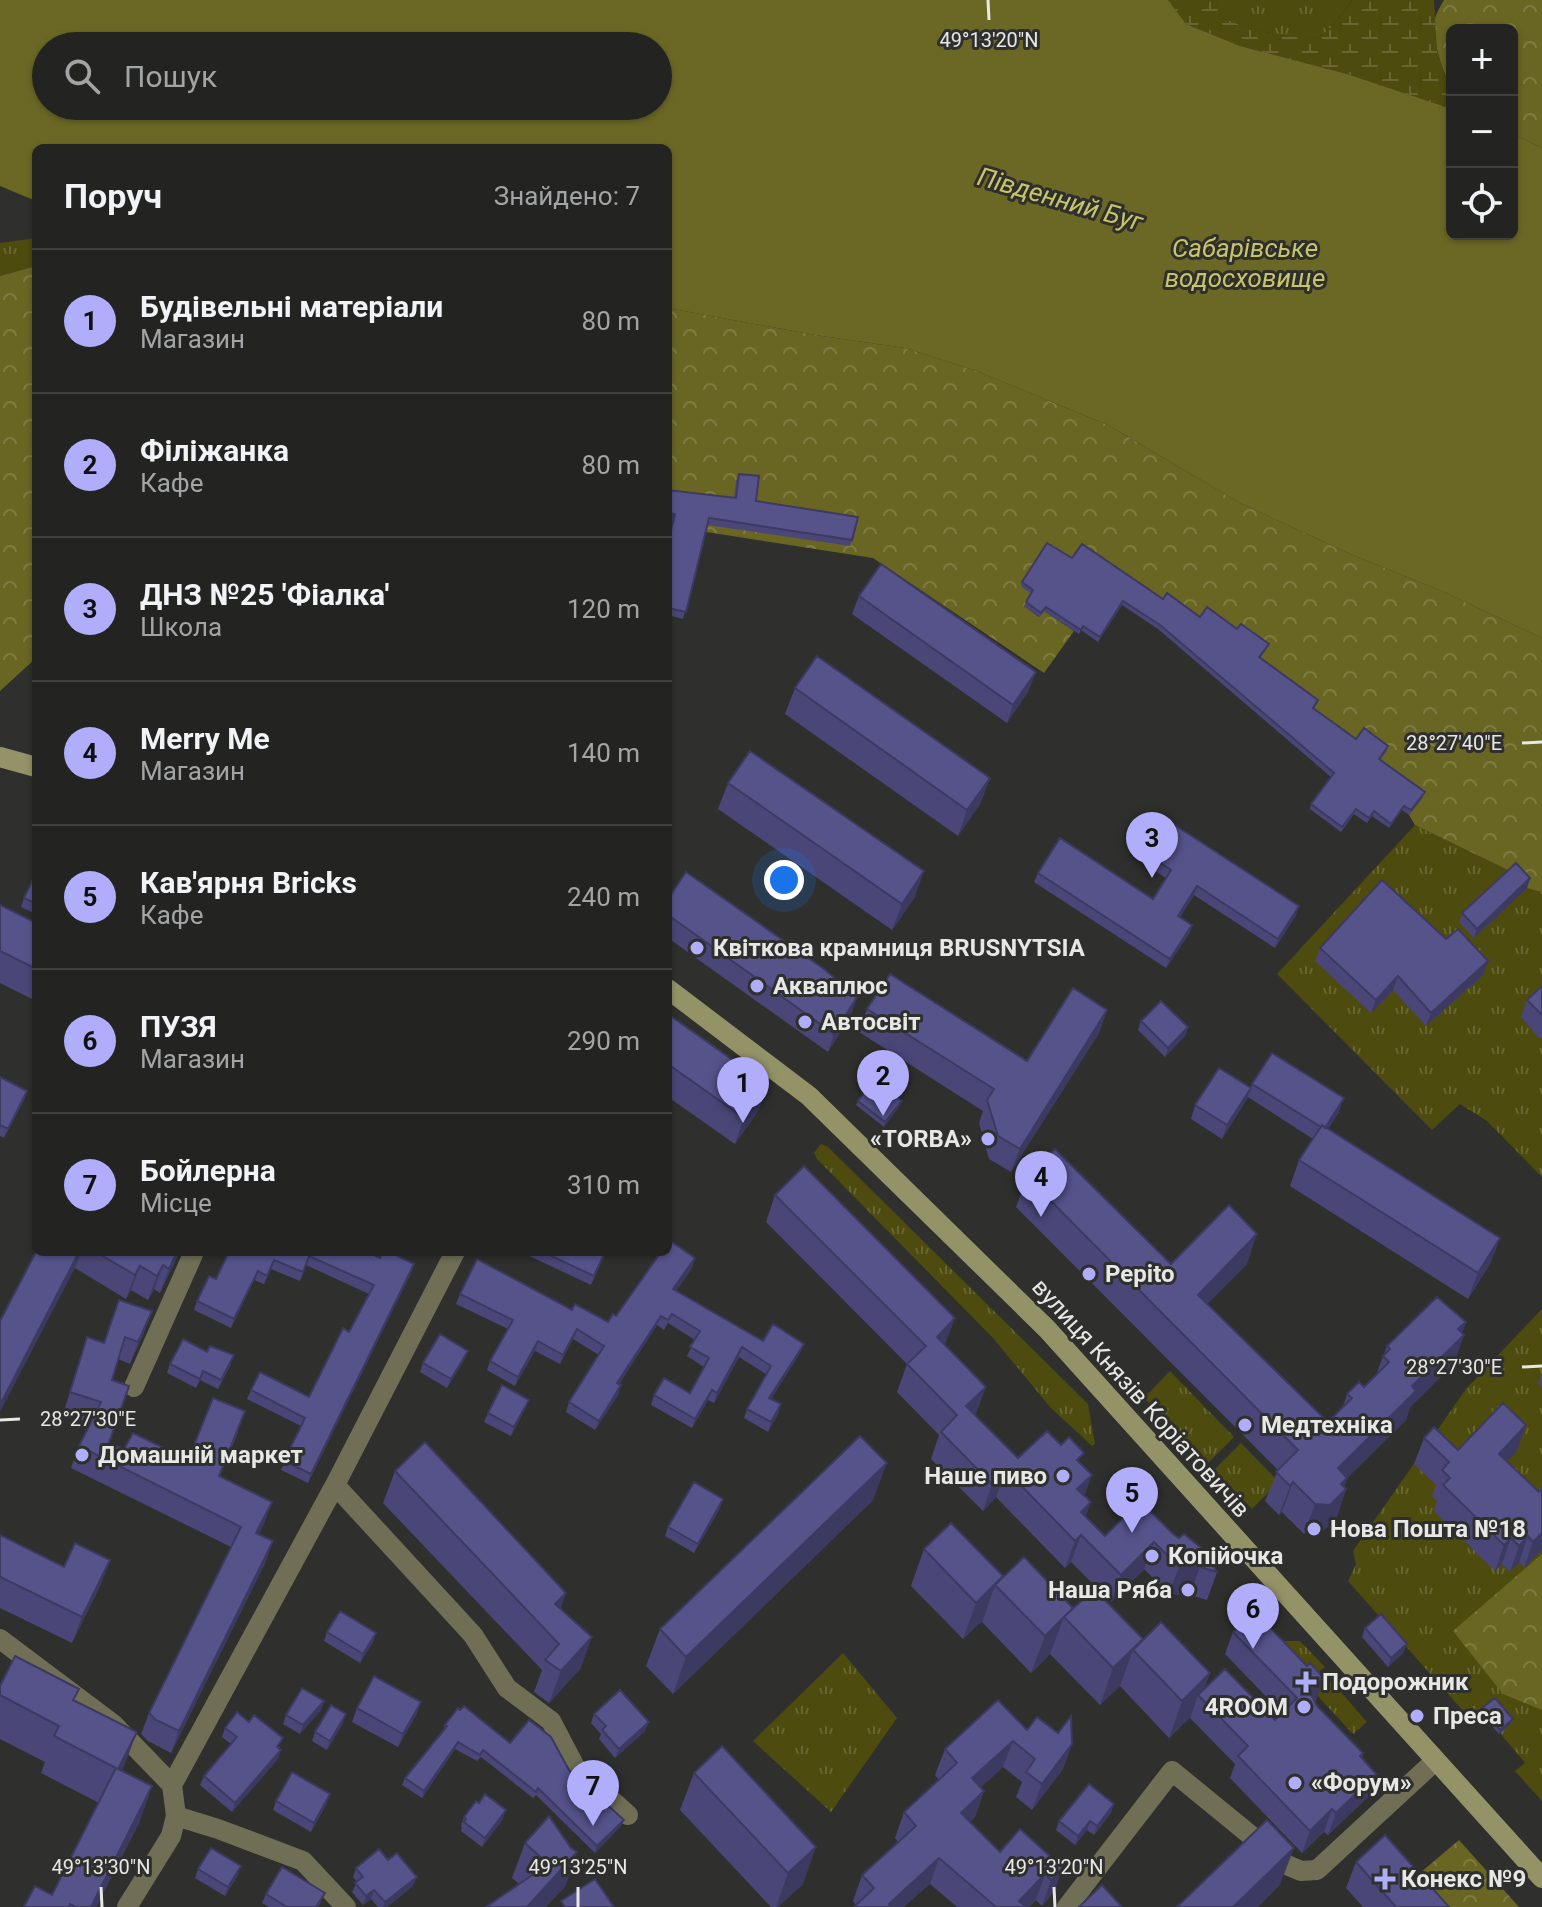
<!DOCTYPE html>
<html lang="uk">
<meta charset="utf-8">
<style>
body{margin:0;font-family:Roboto,sans-serif;background:#2f2f2f;color:#f1f3f6}
.controls{position:absolute;right:24px;top:24px;display:grid;overflow:hidden;border-radius:12px;box-shadow:0 2px 6px #0004}
.controls button{width:72px;height:72px;display:grid;place-items:center;padding:0;border:0;border-bottom:2px solid #404040;background:#232322;color:#f1f3f6;font:40px sans-serif}
.you{position:absolute;left:784px;top:880px;width:28px;height:28px;margin:-20px;border:6px solid #fff;border-radius:50%;background:#1a73e8;box-shadow:0 0 0 12px #1a73e833}
.badge{display:grid;place-items:center;width:52px;height:52px;border-radius:50%;background:#b0aefa;color:#111;font-size:26px;font-weight:700}
.pin{position:absolute;translate:-50% -66px;filter:drop-shadow(0 2px 4px #0008)}
.pin::after{content:'';position:absolute;top:42px;width:28px;height:24px;background:inherit;clip-path:polygon(0 0,100% 0,50% 100%)}
.list{margin:0;padding:0;list-style:none}
h2{display:flex;justify-content:space-between;align-items:center;height:104px;margin:0;padding:0 32px;font-size:34px}
h2 small{font-size:26px;font-weight:400;color:#a3a4a5}
.list li{display:grid;grid-template-columns:52px 1fr auto;gap:24px;align-items:center;box-sizing:border-box;height:144px;padding:0 32px;border-top:2px solid #404040}
.list b{display:block;font-size:30px;white-space:nowrap}
.list p{margin:0;font-size:26px;white-space:nowrap;color:#a3a4a5}
.list em{font-size:26px;font-style:normal;color:#a3a4a5}
.icon{flex:none;width:44px;height:44px;fill:none;stroke:currentColor;stroke-width:2;stroke-linecap:round;stroke-linejoin:round}
.map{position:relative;flex:none;width:1542px;height:1907px;overflow:hidden}
.search{position:absolute;background:#232322;box-shadow:0 2px 6px #0004;left:32px;top:32px;width:640px;height:88px;display:flex;align-items:center;gap:20px;box-sizing:border-box;padding:0 28px;border-radius:44px;color:#a3a4a5;font-size:30px}
.panel{position:absolute;background:#232322;box-shadow:0 2px 6px #0004;left:32px;top:144px;width:640px;height:1112px;border-radius:12px}
.map>svg:first-child{display:block}
.grass{fill:url(#grass-tufts)}
.forest{fill:url(#forest-crowns)}
.wetland{fill:url(#wetland-marsh)}
.water{fill:#6b6826;fill-rule:evenodd}
.lines{fill:none;stroke-linecap:round;stroke-linejoin:round}
.street{stroke:#706f55;stroke-width:20}
.secondary{stroke:#949368;stroke-width:20}
.wall{fill:#4a4778}
.shaded-wall{fill:#3c3a61}
.building{fill:#56538b;stroke:#3c3a61;stroke-width:2}
.ticks{fill:none;stroke:#e7e7e5;stroke-width:3}
.poi-dot{fill:#b0aefa;stroke:#2f2f2d;stroke-width:3}
.labels{text-anchor:middle;dominant-baseline:central;stroke-width:6;stroke-linejoin:round;paint-order:stroke}
.poi-label{font-size:24px;font-weight:bold;fill:#e7e7e5;stroke:#2f2f2d;text-anchor:start}
.street-label{font-size:24px;fill:#e7e7e5;stroke:#2f2f2d}
.water-label{font-size:26px;font-style:italic;fill:#c8c566;stroke:#2f2f2d}
.ticks-label{font-size:20px;text-anchor:middle;fill:#e7e7e5;stroke:#2f2f2d;stroke-width:6;stroke-linejoin:round;paint-order:stroke}
</style>
<div class="map">
<svg width="1542" height="1907" viewBox="0 0 1542 1907">
<defs>
<pattern id="grass-tufts" width="24" height="20" patternUnits="userSpaceOnUse" patternTransform="scale(2)"><rect width="24" height="20" fill="#4d4b0e"/><path d="M3 7l-1-3M5 7V3M7 7l1-3M15 17l-1-3M17 17v-4M19 17l1-3" fill="none" stroke="#676531"/></pattern>
<pattern id="forest-crowns" width="20" height="18" patternUnits="userSpaceOnUse" patternTransform="scale(2)"><rect width="20" height="18" fill="#696623"/><path d="M2 6a3 3 0 1 1 6 0M12 15a3 3 0 1 1 6 0" fill="none" stroke="#7e7c43"/></pattern>
<pattern id="wetland-marsh" width="20" height="14" patternUnits="userSpaceOnUse" patternTransform="scale(2)"><rect width="20" height="14" fill="#4d4b0e"/><path d="M1 5h8M5 5V1M11 12h8M15 12V8" fill="none" stroke="#676531"/></pattern>
</defs>
<rect width="100%" height="100%" fill="#2f2f2d"/>
<path class="grass" d="M1218 0H1352C1342 12 1334 29 1319 37 1306 43 1234 27 1223 17 1218 12 1217 7 1218 0Z
M36 238V266L0 276V243Z
M1415 825 1512 872 1527 887 1542 892V1177L1487 1121 1460 1104 1432 1130 1277 974Z
M821 1144 828 1147 1088 1404 1095 1444 1092 1446 1051 1408 993 1338 817 1159 814 1153Z
M1542 1309V1801L1515 1771 1525 1763 1500 1733 1511 1723 1480 1713 1472 1721 1348 1581 1356 1564 1353 1551 1466 1389Z
M1170 1371 1234 1437 1208 1463 1144 1398Z
M1241 1443 1279 1482 1252 1509 1214 1470Z
M1274 1641H1300L1325 1667 1310 1678Z
M843 1653 897 1718 831 1812 753 1741Z
M1325 1680 1332 1682 1367 1722 1353 1734 1315 1693 1316 1688Z"/>
<path class="forest" d="M1444 0H1542V148L1512 134V30H1452V87C1442 74 1431 35 1435 18 1437 12 1441 5 1444 0Z
M36 266V658L0 691V276Z
M668 308 815 335 905 348 974 370 1108 425 1240 503 1348 553 1444 592 1542 638V892L1527 888 1512 872 1415 825 1409 815 1423 797 1367 778 1386 751 1350 749 1257 662 1267 648 1236 634 1198 622 1070 563 1032 595 1024 606 1039 617 1044 611 1074 631 1044 673 873 558 668 526Z
M1542 1554V1710L1503 1694 1453 1631Z
M1459 1840 1519 1907H1417L1401 1889Z"/>
<path class="wetland" d="M1168 0H1218C1217 7 1218 12 1223 17 1235 27 1306 43 1319 37 1334 29 1342 12 1352 0H1434L1437 51 1447 81 1452 87V109L1347 74 1240 46 1186 24Z"/>
<path class="water" d="M0 0H1168L1186 24 1240 46 1347 74 1452 109V234H1512V134L1542 148V638L1444 592 1348 553 1240 503 1108 425 974 370 905 348 815 335 668 308V148H36V201L0 186ZM46 46H658V106H46Z"/>
<g class="lines">
<path class="street" d="M134 1387 194 1252
M335 1485 473 1635 507 1688 551 1721 575 1767 628 1815
M0 1639 113 1724 172 1785 176 1816 171 1836 127 1907
M172 1785 335 1485 455 1252
M176 1816 218 1829 303 1861 346 1907
M1067 1907 1172 1771 1287 1865 1301 1871 1317 1870 1435 1761"/>
<path class="secondary" d="M0 757 36 767
M668 989 809 1096 1047 1329 1542 1878"/>
</g>
<path class="wall" d="M739 474 756 501 852 540 850 546 707 525 683 619 668 615V539L672 521 668 520V490L734 498 736 481Z
M1072 558 1163 599 1200 617 1237 629 1267 648 1260 658 1318 700 1314 709 1356 739 1387 751 1380 760 1423 797 1409 815 1402 810 1389 828 1372 816 1367 823 1354 814 1341 832 1310 809 1311 804 1331 777 1158 629 1122 605 1098 642 1081 630 1079 634 1044 611 1040 617 1024 606 1031 594 1021 586 1022 582Z
M859 596 1029 690 1007 723 852 614Z
M795 688 990 778 980 804 958 836 785 714Z
M728 783 915 897 892 930 718 809Z
M1146 853 1296 915 1275 948 1194 895 1180 917 1192 925 1189 934 1166 968 1034 882 1038 873 1153 899 1166 878 1142 863Z
M1530 878 1527 888 1474 938 1459 922 1462 913Z
M36 883V914L21 907 24 898Z
M668 899 857 997 851 1015 828 1052 668 938Z
M0 905 36 923V1001L0 983Z
M1446 939 1488 961 1483 975 1426 1026 1393 990 1371 1013 1315 961 1320 948Z
M1542 986V1037L1540 1039 1521 1017 1527 1000Z
M867 1009 1027 1061 1107 1010 1099 1033 1011 1172 989 1159 979 1123 983 1111 859 1032Z
M668 1014 768 1085 758 1111 735 1144 668 1097Z
M1141 1021 1188 1027 1185 1036 1165 1057 1138 1030Z
M0 1077 27 1091 24 1100 4 1138 0 1136Z
M1252 1084 1339 1112 1328 1129 1500 1238 1490 1264 1468 1299 1290 1186 1299 1160 1313 1139 1248 1097 1222 1139 1191 1119 1195 1105 1251 1088Z
M858 1101H902L900 1105 884 1127 856 1105Z
M1027 1177 1171 1264H1247L1207 1304 1328 1422 1343 1407 1347 1394 1364 1387 1376 1375 1387 1346 1466 1322 1462 1333 1464 1335 1453 1365 1410 1407 1406 1420 1347 1478 1344 1487 1346 1489 1336 1519 1320 1534H1304L1282 1512 1279 1515 1265 1501 1278 1470 1016 1207Z
M775 1195 945 1345 976 1414 975 1415 1018 1458 1081 1463 1085 1517 1105 1536 1173 1534 1217 1572 1207 1600 1190 1595 1169 1594 1144 1569 1111 1602 1071 1562 1065 1568 996 1497 983 1511 931 1459 939 1435 897 1392 907 1364 766 1222Z
M36 1252H179L160 1293 154 1289 148 1300 131 1290 126 1299 75 1268Z
M229 1252H367L411 1273 308 1483 281 1470 301 1426 247 1399 251 1390 309 1397 349 1332 369 1294 306 1265 300 1281 271 1269 264 1284 254 1280 231 1328 194 1310 197 1301 216 1279Z
M521 1252H606L591 1285Z
M692 1268 676 1291 763 1341 804 1344 800 1353 771 1399 781 1404 778 1414 768 1432 744 1418 747 1409 766 1374 739 1357 714 1403 708 1400 692 1428 651 1405 654 1395 690 1393 704 1367 687 1356 695 1340 668 1323 664 1330 657 1325 619 1384 621 1385 618 1395 595 1430 566 1412 569 1402 599 1355 573 1339 560 1364 535 1351 515 1386 487 1370 490 1361 508 1329 456 1304 460 1294 572 1310 608 1322Z
M144 1333 130 1364 118 1359 112 1380 109 1443 124 1449 188 1460 238 1432 220 1476 272 1502 258 1534 273 1541 265 1563 171 1753 148 1741 141 1734 149 1713 231 1547 71 1468 79 1446 91 1423 63 1414 87 1337 104 1342Z
M468 1351 464 1360 447 1388 420 1372 423 1363Z
M170 1364H231L218 1389 200 1380 196 1388 167 1373Z
M1542 1373V1388L1538 1383Z
M525 1409 511 1436 484 1422 488 1413Z
M1526 1425 1517 1451 1507 1461 1542 1549 1524 1568 1519 1562 1510 1572 1502 1564 1495 1571 1434 1511 1437 1501 1432 1496 1436 1485 1414 1464 1424 1438 1458 1450Z
M395 1471 561 1609 592 1637 580 1669 549 1703 534 1692 542 1670 383 1503Z
M873 1500 673 1694 646 1666 660 1629Z
M720 1508 694 1553 665 1536 668 1527Z
M0 1535 64 1567 110 1560 100 1586 72 1643 0 1608Z
M924 1549 1003 1576 1143 1639 1210 1673 1204 1689 1275 1720 1282 1713 1225 1654 1233 1632 1316 1700 1315 1701 1317 1706 1363 1753 1362 1758 1368 1797 1328 1835 1324 1832 1302 1853 1230 1778 1235 1764 1190 1718 1191 1716 1169 1738 1120 1686 1100 1705 1050 1654 1031 1673 982 1622 983 1620 963 1639 911 1586Z
M1365 1628 1407 1644 1403 1653 1388 1667 1362 1637Z
M327 1632 376 1633 373 1642 360 1663 324 1641Z
M0 1686 75 1700 122 1771 152 1786 139 1823 96 1907H24L52 1895 99 1803 41 1773 45 1762 0 1739Z
M324 1701 321 1710 300 1734 283 1724 286 1715Z
M421 1702 416 1715 398 1747 352 1722 357 1708Z
M1482 1708 1513 1719 1511 1723 1499 1734 1480 1713Z
M594 1714 645 1731 615 1758 599 1739 601 1734 591 1723Z
M343 1723 327 1750 312 1741 315 1732Z
M445 1725 510 1743 569 1770 624 1820 621 1826 595 1853 536 1795 533 1798 481 1757 477 1761 455 1749 422 1798 402 1785 405 1778 443 1732Z
M225 1728 280 1747 278 1759 232 1812 200 1785 204 1776 231 1744 222 1737Z
M1027 1730 1072 1744 1063 1769 1032 1810 1016 1797 1022 1782 1003 1767 981 1787 984 1791 975 1817 970 1822 1000 1852 1063 1868 1053 1893 1042 1906 1036 1900 1029 1907H957L930 1884 856 1905 853 1901 862 1875 898 1842 895 1838 904 1812 939 1780 935 1775 945 1749Z
M694 1773 803 1884 778 1907H771L680 1810Z
M276 1801 327 1803 311 1832 273 1810Z
M1111 1813 1094 1835 1087 1830 1075 1845 1056 1830 1059 1821Z
M464 1817 503 1819 482 1847 461 1831 462 1827 461 1826Z
M525 1843 577 1852 565 1887 519 1884 512 1878Z
M388 1860 413 1886 387 1907H378L371 1899 363 1905 352 1892 357 1882 353 1877 356 1868Z
M1356 1862 1449 1907H1363L1346 1888Z
M198 1869 238 1875 225 1896 195 1878Z
M266 1894 321 1902 318 1907H269L262 1903Z"/>
<path class="shaded-wall" d="M668 513 675 514 672 521 668 520Z
M1036 672 1029 690 1007 723 1013 705Z
M990 778 980 804 958 836 967 810Z
M924 871 915 897 892 930 902 904Z
M1530 878 1527 888 1474 938 1477 929Z
M1197 886 1194 895 1174 925 1178 916Z
M1299 906 1296 915 1275 948 1278 939Z
M1192 925 1189 934 1166 968 1170 959Z
M1488 961 1483 975 1426 1026 1431 1013Z
M1398 976 1393 990 1371 1013 1376 1000Z
M857 997 851 1015 828 1052 834 1034Z
M1107 1010 1099 1033 1011 1172 1020 1149Z
M1188 1027 1185 1036 1165 1057 1168 1048Z
M768 1085 758 1111 735 1144 744 1118Z
M1251 1088 1246 1101 1222 1139 1227 1125Z
M27 1091 24 1100 4 1138 8 1129Z
M1344 1098 1339 1112 1319 1143 1324 1129Z
M902 1101 900 1105 884 1127 885 1122Z
M1257 1234 1247 1264 1187 1324 1198 1295Z
M1500 1238 1490 1264 1468 1299 1478 1273Z
M79 1252H81L75 1268 0 1412V1405Z
M177 1252H179L175 1262 160 1293 169 1269Z
M695 1258 692 1268 670 1299 673 1289Z
M414 1264 411 1273 308 1483 311 1474Z
M163 1265 154 1289 148 1300 157 1276Z
M140 1266 131 1290 126 1299 135 1275Z
M258 1271 254 1280 231 1328 234 1319Z
M152 1311 144 1333 130 1364 138 1342Z
M661 1316 657 1325 614 1393 617 1383Z
M955 1318 945 1345 937 1337Z
M1466 1322 1460 1339 1464 1335 1453 1365 1410 1407 1406 1420 1327 1498 1338 1468 1412 1386 1458 1329Z
M577 1329 573 1339 560 1364 563 1355Z
M538 1341 535 1351 515 1386 518 1377Z
M804 1344 800 1353 766 1407 769 1398Z
M742 1347 739 1357 714 1403 717 1393Z
M468 1351 464 1360 447 1388 451 1379Z
M621 1385 618 1395 595 1430 599 1421Z
M986 1387 976 1414 956 1433 966 1406Z
M712 1390 708 1400 692 1428 695 1419Z
M529 1400 525 1409 511 1436 514 1427Z
M781 1404 778 1414 768 1432 771 1422Z
M1526 1425 1517 1451 1490 1480 1499 1454Z
M887 1463 873 1500 673 1694 686 1657Z
M1006 1470 996 1497 983 1511 992 1484Z
M1092 1475 1082 1502 1077 1489Z
M1347 1478 1342 1494 1346 1489 1336 1519 1320 1534H1304L1315 1504 1341 1484Z
M1293 1482 1282 1512 1279 1515 1290 1486Z
M723 1499 720 1508 694 1553 698 1544Z
M272 1502 264 1524 248 1555 256 1533Z
M1091 1502 1081 1529 1071 1539 1081 1512Z
M1542 1533V1549L1524 1568 1533 1542Z
M1081 1535 1071 1562 1065 1568 1075 1541Z
M1528 1536 1519 1562 1510 1572 1519 1546Z
M1511 1538 1502 1564 1495 1571 1504 1545Z
M273 1541 265 1563 171 1753 179 1731Z
M1154 1542 1144 1569 1111 1602 1121 1575Z
M110 1560 100 1586 72 1643 82 1617Z
M1179 1567H1200L1190 1595 1169 1594Z
M1003 1576 995 1585 983 1620 963 1639 976 1603Z
M566 1593 555 1626V1604Z
M1064 1617 1050 1654 1031 1673 1045 1636Z
M376 1633 373 1642 360 1663 363 1654Z
M592 1637 580 1669 549 1703 561 1671Z
M1407 1644 1403 1653 1388 1667 1391 1658Z
M1133 1650 1120 1686 1100 1705 1113 1668Z
M1210 1673 1201 1698 1198 1695 1191 1716 1169 1738 1182 1701Z
M1324 1678 1316 1700 1302 1714 1310 1692Z
M324 1701 321 1710 300 1734 303 1725Z
M421 1702 416 1715 398 1747 403 1734Z
M346 1714 343 1723 327 1750 330 1741Z
M1513 1719 1511 1723 1499 1734 1500 1730Z
M649 1722 645 1731 615 1758 619 1749Z
M137 1732 123 1769 105 1806 118 1769Z
M1013 1741 1003 1767 963 1804 972 1778Z
M458 1742 455 1749 422 1798 424 1791Z
M1072 1744 1063 1769 1032 1810 1042 1784Z
M281 1750 278 1759 232 1812 235 1803Z
M1376 1774 1368 1797 1328 1835 1336 1813Z
M152 1786 139 1823 96 1907H91Z
M984 1791 975 1817 951 1839 961 1813Z
M330 1794 327 1803 311 1832 314 1823Z
M1114 1804 1111 1813 1094 1835 1097 1826Z
M1332 1809 1324 1832 1302 1853 1310 1831Z
M506 1810 503 1819 482 1847 485 1838Z
M624 1820 621 1826 595 1853 597 1846Z
M1090 1821 1087 1830 1075 1845 1078 1836Z
M816 1847 803 1884 778 1907H776L788 1873Z
M1294 1848 1280 1885 1258 1907H1233Z
M577 1852 565 1887 546 1907H527Z
M939 1858 930 1884 904 1907H888L889 1904Z
M241 1866 238 1875 225 1896 228 1887Z
M1063 1868 1053 1893 1042 1906 1051 1880Z
M1045 1874 1036 1900 1029 1907H1017L1019 1901Z
M417 1877 413 1886 387 1907H383L385 1902Z
M374 1890 371 1899 363 1905 366 1896Z"/>
<path class="building" d="M739 474 759 476 756 501 858 517 852 540 709 518 686 612 668 608V542L675 514 668 513V490L736 498Z
M1047 543 1072 558 1082 544 1163 599 1167 593 1200 617 1207 607 1237 629 1241 624 1269 644 1259 657 1318 700 1313 708 1356 739 1364 728 1388 746 1379 759 1425 792 1411 810 1404 806 1391 824 1374 811 1369 818 1356 809 1342 827 1311 804 1334 773 1160 625 1123 601 1100 637 1083 626 1081 630 1046 607 1041 613 1026 602 1033 590 1022 582Z
M881 564 1036 672 1013 705 859 596Z
M817 656 990 778 967 810 795 688Z
M750 751 924 871 902 904 728 783Z
M1167 820 1299 906 1278 939 1197 886 1178 916 1192 925 1170 959 1038 873 1060 838 1153 899 1171 870 1146 853Z
M1516 863 1530 878 1477 929 1462 913Z
M686 872 824 969 857 997 834 1034 668 915V899Z
M1382 880 1446 939 1458 929 1488 961 1431 1013 1398 976 1376 1000 1320 948Z
M32 881 36 883V904L24 898Z
M0 905 36 923V969L0 951Z
M890 974 1027 1061 1073 988 1107 1010 1020 1149 998 1136 987 1100 994 1089 867 1009Z
M1542 986V1015L1527 1000Z
M1161 1001 1188 1027 1168 1048 1141 1021Z
M668 1014 768 1085 744 1118 668 1064Z
M1272 1053 1344 1098 1325 1128 1322 1125 1321 1127 1252 1084Z
M1219 1068 1251 1088 1227 1125 1195 1105Z
M0 1077 27 1091 8 1129 0 1125Z
M874 1079 902 1101 885 1122 858 1101Z
M1322 1125 1500 1238 1478 1273 1299 1160Z
M1055 1149 1171 1264 1229 1205 1257 1234 1198 1295 1328 1422 1352 1398 1347 1394 1359 1382 1364 1387 1389 1362 1383 1356 1390 1349 1387 1346 1437 1297 1466 1322 1458 1329 1464 1335 1412 1386 1416 1391 1338 1468 1347 1478 1341 1484 1346 1489 1330 1505 1315 1504 1293 1482 1290 1486 1276 1472 1298 1450 1027 1177Z
M804 1166 955 1318 937 1337 986 1387 966 1406 1018 1458 1047 1431 1061 1445 1069 1437 1084 1453 1077 1460 1092 1475 1077 1489 1091 1502 1081 1512 1105 1536 1140 1501 1173 1534 1179 1538 1184 1534 1204 1550 1217 1572 1200 1567H1179L1154 1542 1121 1575 1081 1535 1075 1541 1006 1470 992 1484 941 1432 957 1415 907 1364 926 1346 775 1195Z
M669 1240 695 1258 673 1289 763 1341 773 1324 804 1344 769 1398 781 1404 771 1422 747 1409 771 1366 742 1347 717 1393 712 1390 695 1419 654 1395 664 1378 690 1393 709 1358 690 1347 700 1331 672 1314 668 1320 661 1316 617 1383 621 1385 599 1421 569 1402 604 1346 577 1329 563 1355 538 1341 518 1377 490 1361 513 1320 460 1294 477 1259 572 1310 575 1304 608 1322 613 1314 616 1316 661 1252H668Z
M36 1252H79L0 1405V1321Z
M96 1252H177L169 1269 163 1265 157 1276 140 1266 135 1275Z
M229 1252H367L380 1258 383 1252H390L414 1264 311 1474 284 1461 305 1418 251 1390 260 1372 309 1397 343 1328 349 1332 374 1285 309 1256 303 1272 274 1260 267 1276 258 1271 234 1319 197 1301 209 1276 216 1279Z
M543 1252H605L594 1276Z
M119 1300 152 1311 138 1342 125 1337 112 1380 129 1386 109 1443 124 1449 133 1433 188 1460 213 1398 245 1411 219 1476 272 1502 256 1533 273 1541 179 1731 156 1720 149 1713 241 1527 79 1446 101 1402 70 1392 87 1337 104 1343Z
M440 1334 468 1351 451 1379 423 1363Z
M183 1339 207 1352 210 1346 234 1355 221 1380 203 1371 200 1379 170 1364Z
M502 1385 529 1400 514 1427 488 1413Z
M1503 1403 1526 1425 1499 1454 1539 1492 1542 1488V1533L1533 1542 1528 1536 1519 1546 1511 1538 1504 1545 1443 1485 1450 1478 1442 1470 1449 1462 1424 1438 1434 1427 1458 1450Z
M860 1436 887 1463 686 1657 660 1629Z
M425 1442 566 1593 555 1604 592 1637 561 1671 545 1660 559 1644 395 1471Z
M694 1482 723 1499 698 1544 668 1527Z
M951 1523 1003 1576 976 1603 924 1549Z
M0 1535 64 1567 75 1543 110 1560 82 1617 0 1577Z
M1024 1557 1073 1608 1045 1636 995 1585Z
M1094 1589 1143 1639 1113 1668 1064 1617Z
M340 1611 376 1633 363 1654 327 1632Z
M1254 1611 1307 1666 1310 1663 1324 1678 1310 1692 1317 1706 1363 1753 1360 1756 1376 1774 1336 1813 1332 1809 1310 1831 1238 1756 1248 1746 1198 1695 1225 1669 1275 1720 1297 1698 1233 1632Z
M1381 1614 1407 1644 1391 1658 1365 1628Z
M1161 1622 1210 1673 1182 1701 1133 1650Z
M15 1656 79 1689 73 1700 137 1732 118 1769 152 1786 91 1907H76L70 1904 69 1907H24L35 1886 52 1895 116 1768 54 1736 59 1726 0 1695V1686Z
M374 1676 421 1702 403 1734 357 1708Z
M302 1688 324 1701 303 1725 286 1715Z
M620 1690 649 1722 619 1749 602 1730 606 1726 594 1714Z
M1495 1698 1513 1719 1500 1730 1482 1708Z
M998 1700 1027 1730 1037 1717 1058 1733 1071 1716 1072 1744 1042 1784 1026 1772 1035 1759 1013 1741 972 1778 984 1791 961 1813 1000 1852 1020 1829 1063 1868 1051 1880 1045 1874 1019 1901 1026 1907H996L939 1858 889 1904 891 1907H854L874 1888 862 1875 916 1826 904 1812 957 1763 945 1749Z
M331 1705 346 1714 330 1741 315 1732Z
M464 1706 510 1743 529 1720 551 1737 569 1770 624 1820 597 1846 538 1788 536 1792 483 1750 480 1755 458 1742 424 1791 405 1778 447 1726 445 1725 458 1708 460 1710Z
M237 1712 249 1722 254 1715 283 1738 277 1747 281 1750 235 1803 204 1776 237 1737 225 1728Z
M722 1746 816 1847 788 1873 694 1773Z
M292 1772 330 1794 314 1823 276 1801Z
M1089 1784 1114 1804 1097 1826 1090 1821 1078 1836 1059 1821Z
M485 1794 506 1810 485 1838 464 1822 466 1819 464 1817 476 1801 479 1803Z
M549 1816 571 1848 577 1852 527 1907H486L548 1864 525 1843Z
M1267 1820 1294 1848 1233 1907H1177Z
M1385 1835 1449 1907H1396L1356 1862Z
M211 1848 241 1866 228 1887 198 1869Z
M379 1849 388 1860 397 1853 417 1877 385 1902 374 1890 366 1896 355 1883 363 1877 356 1868Z
M282 1867 325 1893 316 1907H287L266 1894Z
M595 1879 614 1907H565L561 1901Z
M1102 1885 1122 1907H1079Z"/>
<path class="ticks" d="M988 0 989 20M1522 743 1542 742M1522 1367 1542 1366M0 1420 20 1419M101 1887 102 1907M578 1887V1907M1054 1887 1055 1907"/>
<g class="poi-dot">
<circle cx="697" cy="948" r="8"/>
<circle cx="757" cy="986" r="8"/>
<circle cx="805" cy="1022" r="8"/>
<circle cx="988" cy="1139" r="8"/>
<circle cx="1089" cy="1274" r="8"/>
<circle cx="1245" cy="1425" r="8"/>
<circle cx="82" cy="1455" r="8"/>
<circle cx="1063" cy="1476" r="8"/>
<circle cx="1314" cy="1529" r="8"/>
<circle cx="1152" cy="1556" r="8"/>
<circle cx="1188" cy="1590" r="8"/>
<path d="M1302 1670h8v8h8v8h-8v8h-8v-8h-8v-8h8z"/>
<circle cx="1304" cy="1707" r="8"/>
<circle cx="1417" cy="1716" r="8"/>
<circle cx="1295" cy="1783" r="8"/>
<path d="M1381 1867h8v8h8v8h-8v8h-8v-8h-8v-8h8z"/>
</g>
<g class="labels">
<g class="poi-label">
<text x="713" y="948">Квіткова крамниця BRUSNYTSIA</text>
<text x="773" y="986">Акваплюс</text>
<text x="821" y="1022">Автосвіт</text>
<text x="972" y="1139" text-anchor="end">«TORBA»</text>
<text x="1105" y="1274">Pepito</text>
<text x="1261" y="1425">Медтехніка</text>
<text x="98" y="1455">Домашній маркет</text>
<text x="1047" y="1476" text-anchor="end">Наше пиво</text>
<text x="1330" y="1529">Нова Пошта №18</text>
<text x="1168" y="1556">Копійочка</text>
<text x="1172" y="1590" text-anchor="end">Наша Ряба</text>
<text x="1322" y="1682">Подорожник</text>
<text x="1288" y="1707" text-anchor="end">4ROOM</text>
<text x="1433" y="1716">Преса</text>
<text x="1311" y="1783">«Форум»</text>
<text x="1401" y="1879">Конекс №9</text>
</g>
<g class="street-label">
<text transform="translate(1141 1398) rotate(48)">вулиця Князів Коріатовичів</text>
</g>
<g class="water-label">
<text transform="translate(1060 199) rotate(16)">Південний Буг</text>
<text x="1245" y="248">Сабарівське<tspan x="1245" dy="30">водосховище</tspan></text>
</g>
</g>
<g class="ticks-label">
<text x="989" y="47">49°13'20"N</text>
<text x="1454" y="750">28°27'40"E</text>
<text x="1454" y="1374">28°27'30"E</text>
<text x="88" y="1426">28°27'30"E</text>
<text x="101" y="1874">49°13'30"N</text>
<text x="578" y="1874">49°13'25"N</text>
<text x="1054" y="1874">49°13'20"N</text>
</g>
</svg>
<div class="controls">
<button>+</button>
<button>−</button>
<button><svg class="icon" aria-label="locate" viewBox="0 0 24 24"><circle cx="12" cy="12" r="6"/><path d="M12 2v4M12 18v4M2 12h4M18 12h4"/></svg></button>
</div>
<div class="you"></div>
<div class="pin badge" style="left:743px;top:1123px">1</div>
<div class="pin badge" style="left:883px;top:1116px">2</div>
<div class="pin badge" style="left:1152px;top:878px">3</div>
<div class="pin badge" style="left:1041px;top:1217px">4</div>
<div class="pin badge" style="left:1132px;top:1533px">5</div>
<div class="pin badge" style="left:1253px;top:1649px">6</div>
<div class="pin badge" style="left:593px;top:1826px">7</div>
<div class="search"><svg class="icon" aria-label="search" viewBox="0 0 24 24"><circle cx="10" cy="10" r="6"/><path d="M15 15l6 6"/></svg>Пошук</div>
<section class="panel">
<h2>Поруч<small>Знайдено: 7</small></h2>
<ul class="list">
<li><span class="badge">1</span><div><b>Будівельні матеріали</b><p>Магазин</p></div><em>80 m</em></li>
<li><span class="badge">2</span><div><b>Філіжанка</b><p>Кафе</p></div><em>80 m</em></li>
<li><span class="badge">3</span><div><b>ДНЗ №25 'Фіалка'</b><p>Школа</p></div><em>120 m</em></li>
<li><span class="badge">4</span><div><b>Merry Me</b><p>Магазин</p></div><em>140 m</em></li>
<li><span class="badge">5</span><div><b>Кав'ярня Bricks</b><p>Кафе</p></div><em>240 m</em></li>
<li><span class="badge">6</span><div><b>ПУЗЯ</b><p>Магазин</p></div><em>290 m</em></li>
<li><span class="badge">7</span><div><b>Бойлерна</b><p>Місце</p></div><em>310 m</em></li>
</ul>
</section>
</div>
